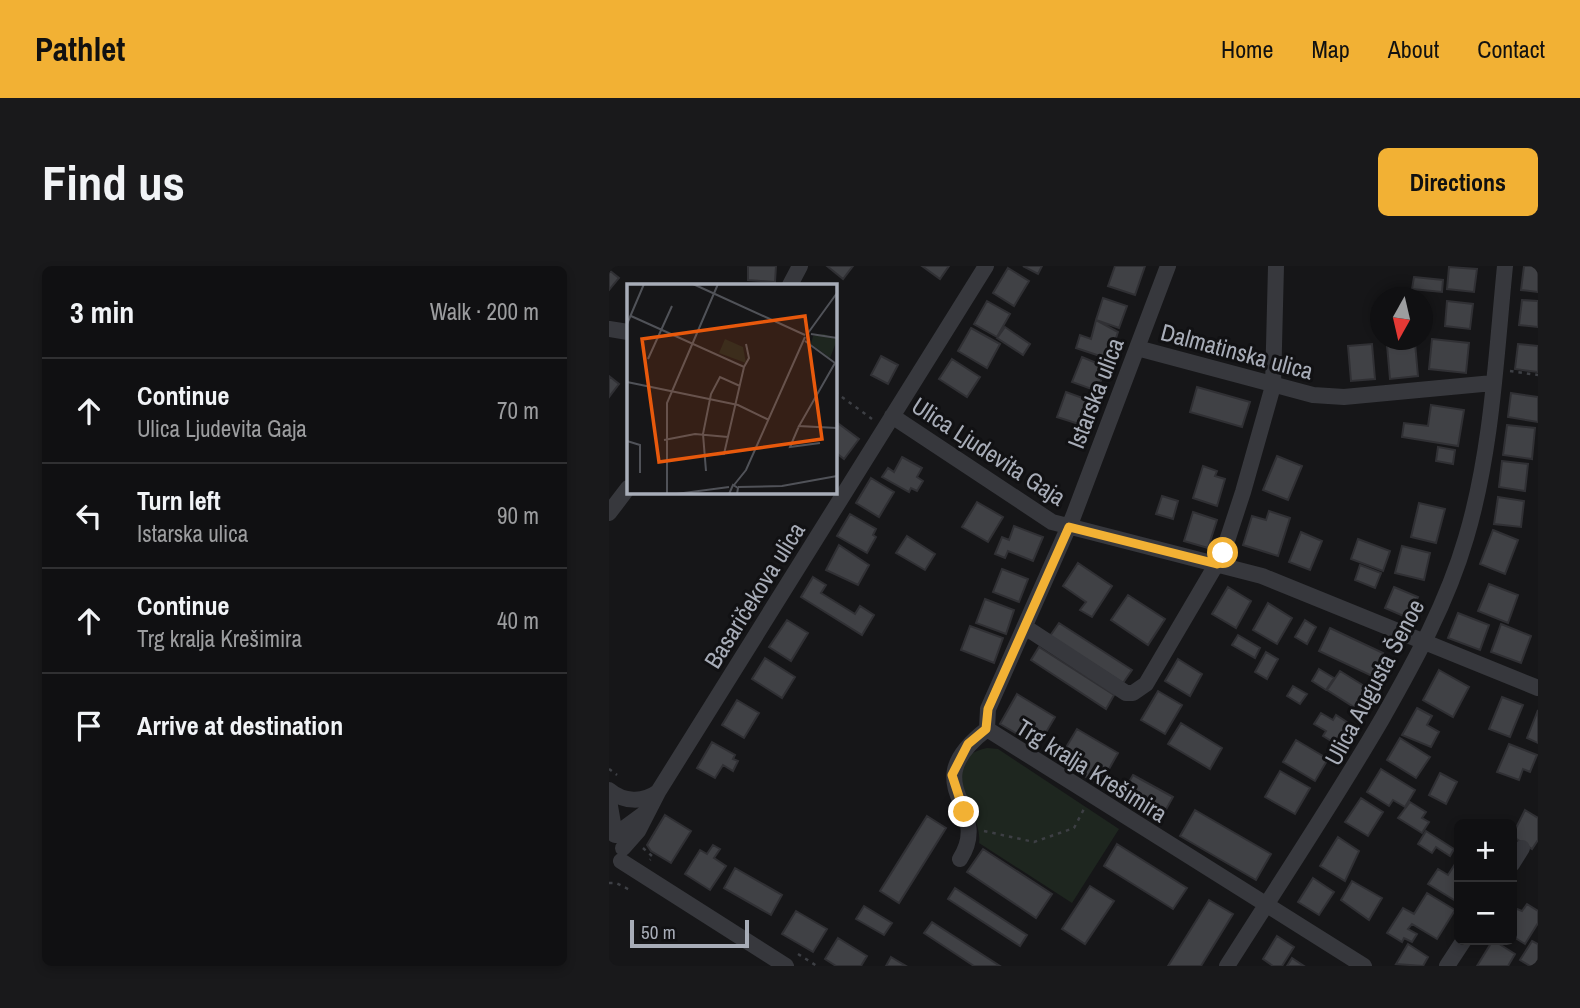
<!DOCTYPE html>
<meta charset="utf-8">
<style>
body{margin:0;font-family:"Archivo Narrow",sans-serif;background:#19191b;color:#f1f3f6}
.controls{position:absolute;right:21px;bottom:21px;display:grid;overflow:hidden;border-radius:10px;box-shadow:0 4px 10px #0003}
.controls button{width:63px;height:63px;display:grid;place-items:center;padding:0;border:0;border-bottom:2px solid #303032;background:#101012;color:#f1f3f6;font:35px sans-serif}
.compass{position:absolute;left:761px;top:21px;width:63px;height:63px;border-radius:50%;background:#101012;box-shadow:0 4px 10px #0003;rotate:188deg}
.scale{position:absolute;left:21px;bottom:18px;width:119px;box-sizing:border-box;padding-left:7px;border:4px solid #a8adb8;border-top:0;font-size:19px;line-height:24px;white-space:nowrap;color:#a8adb8;-webkit-text-stroke:5px #111113;paint-order:stroke}
.stop{position:absolute;width:21px;height:21px;margin:-16px;border:5px solid #f2b134;border-radius:50%;background:#fff}
.stop.end{background:#f2b134;border-color:#fff;box-shadow:0 2px 7px #0008}
.list{margin:0;padding:0;list-style:none}
h2{display:flex;justify-content:space-between;align-items:center;height:91px;margin:0;padding:0 28px;font-size:30px}
h2 small{font-size:23px;font-weight:400;color:#9c9d9f}
.list li{display:grid;grid-template-columns:46px 1fr auto;gap:21px;align-items:center;box-sizing:border-box;height:105px;padding:0 28px;border-top:2px solid #303032}
.list b{display:block;font-size:26px;white-space:nowrap}
.list p{margin:0;font-size:23px;white-space:nowrap;color:#9c9d9f}
.list em{font-size:23px;font-style:normal;color:#9c9d9f}
.icon{flex:none;width:38px;height:38px;fill:none;stroke:currentColor;stroke-width:2;stroke-linecap:round;stroke-linejoin:round}
.map{position:relative;flex:none;width:929px;height:700px;overflow:hidden;border-radius:10px}
header{display:flex;align-items:center;gap:42px;box-sizing:border-box;height:98px;padding:0 35px;background:#f2b134;color:#111}
header strong{font-size:33px}
nav{display:flex;gap:38px;margin-inline-start:auto;font-size:24px}
.intro{display:flex;align-items:center;justify-content:space-between;box-sizing:border-box;height:168px;padding:0 42px}
h1{margin:0;font-size:49px}
.button{padding:18px 32px;border-radius:10px;background:#f2b134;color:#111;font-size:24px;font-weight:700}
main{display:flex;gap:42px;padding:0 42px}
aside{flex:1;background:#101012;border-radius:10px;box-shadow:0 4px 10px #0003}
.map>svg:first-child{display:block}
.green{fill:#1e261f}
.building{fill:#404145;stroke:#303034;stroke-width:2}
.lines{fill:none;stroke-linecap:round;stroke-linejoin:round}
.path{stroke:#3d3f44;stroke-width:2.5;stroke-dasharray:3.5 5;stroke-linecap:butt}
.minor{stroke:#37383d;stroke-width:16}
.route{stroke:#f2b134;stroke-width:9}
.labels{text-anchor:middle;dominant-baseline:central;stroke-width:6;stroke-linejoin:round;paint-order:stroke}
.street-label{font-size:24px;fill:#a8adb8;stroke:#111113}
.inset-road{fill:none;stroke:#505258;stroke-width:2}
.view{fill:#e8590c;fill-opacity:0.15;stroke:#e8590c;stroke-width:3.5}
.inset-edge{fill:none;stroke:#a8adb8;stroke-width:3.5}
</style>
<header>
<strong>Pathlet</strong>
<nav><a>Home</a><a>Map</a><a>About</a><a>Contact</a></nav>
</header>
<div class="intro"><h1>Find us</h1><a class="button">Directions</a></div>
<main>
<aside>
<h2>3 min<small>Walk · 200 m</small></h2>
<ul class="list">
<li><svg class="icon" aria-label="ahead" viewBox="0 0 24 24"><path d="M12 20V5M6 11l6-6 6 6"/></svg><div><b>Continue</b><p>Ulica Ljudevita Gaja</p></div><em>70 m</em></li>
<li><svg class="icon" aria-label="left" viewBox="0 0 24 24"><path d="M17 20v-9H6M10 6l-5 5 5 5"/></svg><div><b>Turn left</b><p>Istarska ulica</p></div><em>90 m</em></li>
<li><svg class="icon" aria-label="ahead" viewBox="0 0 24 24"><path d="M12 20V5M6 11l6-6 6 6"/></svg><div><b>Continue</b><p>Trg kralja Krešimira</p></div><em>40 m</em></li>
<li><svg class="icon" aria-label="arrive" viewBox="0 0 24 24"><path d="M6 21V4h12l-3 4 3 4H6"/></svg><div><b>Arrive at destination</b></div></li>
</ul>
</aside>
<div class="map">
<svg width="929" height="700" viewBox="0 0 929 700">
<rect width="100%" height="100%" fill="#161618"/>
<path class="green" d="M378 482 389 483 510 563 463 637 370 577C375 547 322 494 378 482Z"/>
<path class="building" d="M139 0H167L166 16 139 14Z
M218 0H244L234 13Z
M313 0H340L331 13Z
M414 0H433L429 8Z
M506 0H536L526 29 499 20Z
M915 0H929V26L912 24Z
M840 1 868 3 865 26 838 23Z
M399 2 420 15 405 40 384 27Z
M0 4 10 12 0 24Z
M805 11 834 14 833 26 803 23Z
M494 32 518 40 510 62 487 54Z
M913 34 929 35V61L910 59Z
M378 35 401 48 388 71 365 58Z
M838 35 864 38 861 63 836 60Z
M487 54 509 66 500 93 467 82 471 69 482 73Z
M396 61 421 78 414 89 388 72Z
M362 62 391 78 378 102 349 85Z
M823 73 860 77 857 107 820 103Z
M806 77 809 110 781 113 778 79Z
M763 78 766 113 742 115 739 80Z
M909 78 929 80V106L906 103Z
M272 90 289 99 279 118 262 109Z
M473 91 497 101 488 125 463 116Z
M343 93 371 111 358 131 330 113Z
M0 110 10 118 0 131Z
M588 121 641 136 633 161 581 146Z
M457 126 482 135 473 159 448 151Z
M902 127 929 131V156L899 151Z
M822 139 855 144 849 180 793 171 795 157 819 160Z
M226 155 250 173 235 193 226 186Z
M898 159 926 162 923 193 894 189Z
M829 181 846 184 844 198 827 195Z
M668 190 693 200 679 234 654 224Z
M293 191 313 202 308 211 314 215 308 225 302 222 300 226 273 211 279 202 285 206Z
M893 195 919 198 916 225 890 221Z
M594 200 608 205 606 210 616 213 608 240 584 232Z
M262 212 285 226 270 251 247 237Z
M553 230 569 235 564 253 547 248Z
M889 231 915 235 912 261 885 258Z
M368 236 394 251 379 276 353 261Z
M810 237 836 243 827 277 802 271Z
M660 245 681 252 669 290 634 279 643 250 657 254Z
M584 246 608 254 599 282 575 275Z
M241 248 267 263 264 269 267 271 258 287 228 270Z
M405 260 434 271 424 295 399 285 396 292 386 288 393 271 400 274Z
M884 264 909 274 896 308 871 298Z
M692 266 713 275 701 304 680 296Z
M298 270 326 288 316 304 287 287Z
M749 273 781 285 774 305 742 293Z
M230 279 260 299 249 319 217 304Z
M793 280 821 287 815 314 786 307Z
M469 297 503 320 483 351 471 344 477 336 454 320Z
M751 299 772 307 766 322 746 314Z
M393 303 419 313 410 336 384 326Z
M204 311 217 319 212 327 246 348 251 340 265 349 253 369 192 331Z
M880 318 909 329 899 357 869 345Z
M619 321 642 335 627 362 603 348Z
M785 321 809 331 799 352 776 342Z
M519 329 556 353 539 379 502 354Z
M376 333 405 344 397 368 367 357Z
M659 337 683 352 668 378 644 364Z
M849 347 880 359 871 384 839 372Z
M178 354 199 367 182 395 160 381Z
M696 354 707 361 698 378 686 371Z
M450 357 523 404 514 417 441 370Z
M892 358 922 370 912 397 882 386Z
M361 360 394 372 385 397 352 384Z
M721 362 774 387 763 410 710 385Z
M629 369 651 382 646 392 623 379Z
M430 381 505 429 497 443 422 394Z
M657 386 669 393 658 413 646 406Z
M156 392 186 411 173 432 143 413Z
M569 393 593 408 581 430 556 415Z
M710 403 725 412 717 424 703 415Z
M830 404 860 421 844 451 814 434Z
M731 405 760 423 748 443 718 424Z
M684 420 698 428 691 438 678 430Z
M549 425 573 439 556 468 532 454Z
M408 428 446 451 429 480 391 458Z
M893 431 914 439 901 471 880 463Z
M128 434 150 447 135 472 113 459Z
M808 442 823 450 818 459 830 466 822 481 793 469Z
M929 444V477L918 472Z
M712 447 724 454 727 449 741 458 729 479 714 470 717 465 705 458Z
M572 457 613 482 601 503 559 478Z
M468 463 509 487 491 519 449 495Z
M791 472 821 491 807 512 778 494Z
M687 474 719 493 706 515 674 496Z
M103 476 126 489 124 493 129 495 124 505 114 499 106 512 88 502Z
M900 478 928 489 921 506 914 503 910 514 888 506Z
M772 503 806 524 796 541 784 534 780 540 758 526Z
M671 505 701 522 686 548 656 531Z
M831 507 848 516 837 538 820 529Z
M524 509 564 531 550 556 510 533Z
M752 532 774 546 759 570 736 556Z
M801 536 817 546 813 552 820 556 813 567 789 552Z
M586 544 662 588 647 614 571 570Z
M916 544 929 552V574L923 583 903 570Z
M56 549 82 565 62 597 42 585 38 579Z
M318 550 337 562 290 637 271 625Z
M817 565 845 583 841 590 827 581 823 587 809 578Z
M729 571 750 585 736 615 711 600Z
M508 578 578 622 564 643 495 600Z
M104 579 111 583 105 592 117 600 101 624 76 608 91 584 98 588Z
M374 583 443 628 427 652 358 606Z
M848 595 850 597V637L819 618 829 603 839 609Z
M126 602 173 629 162 649 115 622Z
M704 612 725 626 710 649 689 636Z
M743 615 773 632 760 654 732 634Z
M481 620 505 635 476 678 453 663Z
M346 622 418 669 411 680 339 633Z
M818 627 846 644 828 673 803 658 799 663 808 668 803 676 795 672 793 676 778 667 794 642 805 648Z
M600 634 624 648 592 700H559Z
M918 638 929 645V657L916 678 903 670V641L913 645Z
M255 640 283 657 275 669 247 653Z
M187 645 218 663 204 686 173 668Z
M323 656 391 700H365L315 667Z
M668 670 685 681 673 700H664L654 693Z
M229 672 258 690 252 700H227L216 693Z
M884 674 906 688 899 700H868Z
M923 675 929 678V700H921L911 694Z
M799 678 819 691 814 700 787 698Z
M282 691 297 700H277Z
M683 692 695 700H678Z"/>
<g class="lines">
<path class="path" d="M901 105 929 109
M226 126 263 153
M0 503 8 509
M375 565 425 576 465 562 475 543
M34 582 44 591 41 594
M0 617H7L21 624
M189 688 208 700"/>
<path class="minor" d="M181 19 191 0
M0 63 19 66
M528 82 704 129 735 131 884 117
M283 150 443 256 653 310 929 422
M0 247 19 222
M416 361 517 427H524L537 418 614 287 634 226 664 120 667 0
M378 463 379 443 464 251 559 0
M0 524C14 536 34 537 49 526
M0 534 6 569 36 547
M14 582 29 565 49 526 377 0
M351 593C385 540 303 521 378 463L755 700
M12 595 177 700
M903 598 913 582
M618 700C670 618 724 537 773 453 806 395 838 337 857 272 883 185 887 90 896 0
M838 700 855 674"/>
</g>
<g class="lines">
<path class="route" d="M355 546 343 509 359 478 377 463 379 443 460 261 608 298 614 287"/>
</g>
<g class="labels">
<g class="street-label">
<text transform="translate(628 85) rotate(15)">Dalmatinska ulica</text>
<text transform="translate(486 127) rotate(-69)">Istarska ulica</text>
<text transform="translate(380 185) rotate(33)">Ulica Ljudevita Gaja</text>
<text transform="translate(145 329) rotate(-58)">Basaričekova ulica</text>
<text transform="translate(765 416) rotate(-62)">Ulica Augusta Šenoe</text>
<text transform="translate(483 504) rotate(32)">Trg kralja Krešimira</text>
</g>
</g>
<g transform="translate(18 18)">
<rect width="210" height="210" fill="#161618"/>
<path d="M197 50 210 56 203 74 184 60 186 52ZM98 55 116 63 119 79 92 69Z" fill="#1e261f"/>
<path class="inset-road" d="M66 0 178 51M4 32 117 83 122 74 119 60M0 40 17 0M181 49 210 9M184 50 210 54M178 57 208 79M21 75 45 22M208 79 172 142 210 144M0 98 111 121 142 136M172 142 163 163 193 159M37 156 68 150 101 153M0 157 13 161V189M78 171 97 170 117 83M79 187 76 150 84 110 93 93 113 102M107 201 119 186 178 53M111 203 155 202 210 192M40 210V119L91 0M49 210 102 203M102 210 106 201 111 204 110 210"/>
<path class="view" d="M178 32 195 155 32 178 15 55Z"/>
<rect width="210" height="210" class="inset-edge"/>
</g>
</svg>
<div class="controls">
<button>+</button>
<button>−</button>
</div>
<svg class="compass" viewBox="-18 -18 36 36"><path d="M0-13l5 13h-10z" fill="#e53935"/><path d="M0 13l5-13h-10z" fill="#9c9d9f"/></svg>
<div class="scale">50 m</div>
<div class="stop" style="left:614px;top:287px"></div>
<div class="stop end" style="left:355px;top:546px"></div>
</div>
</main>
